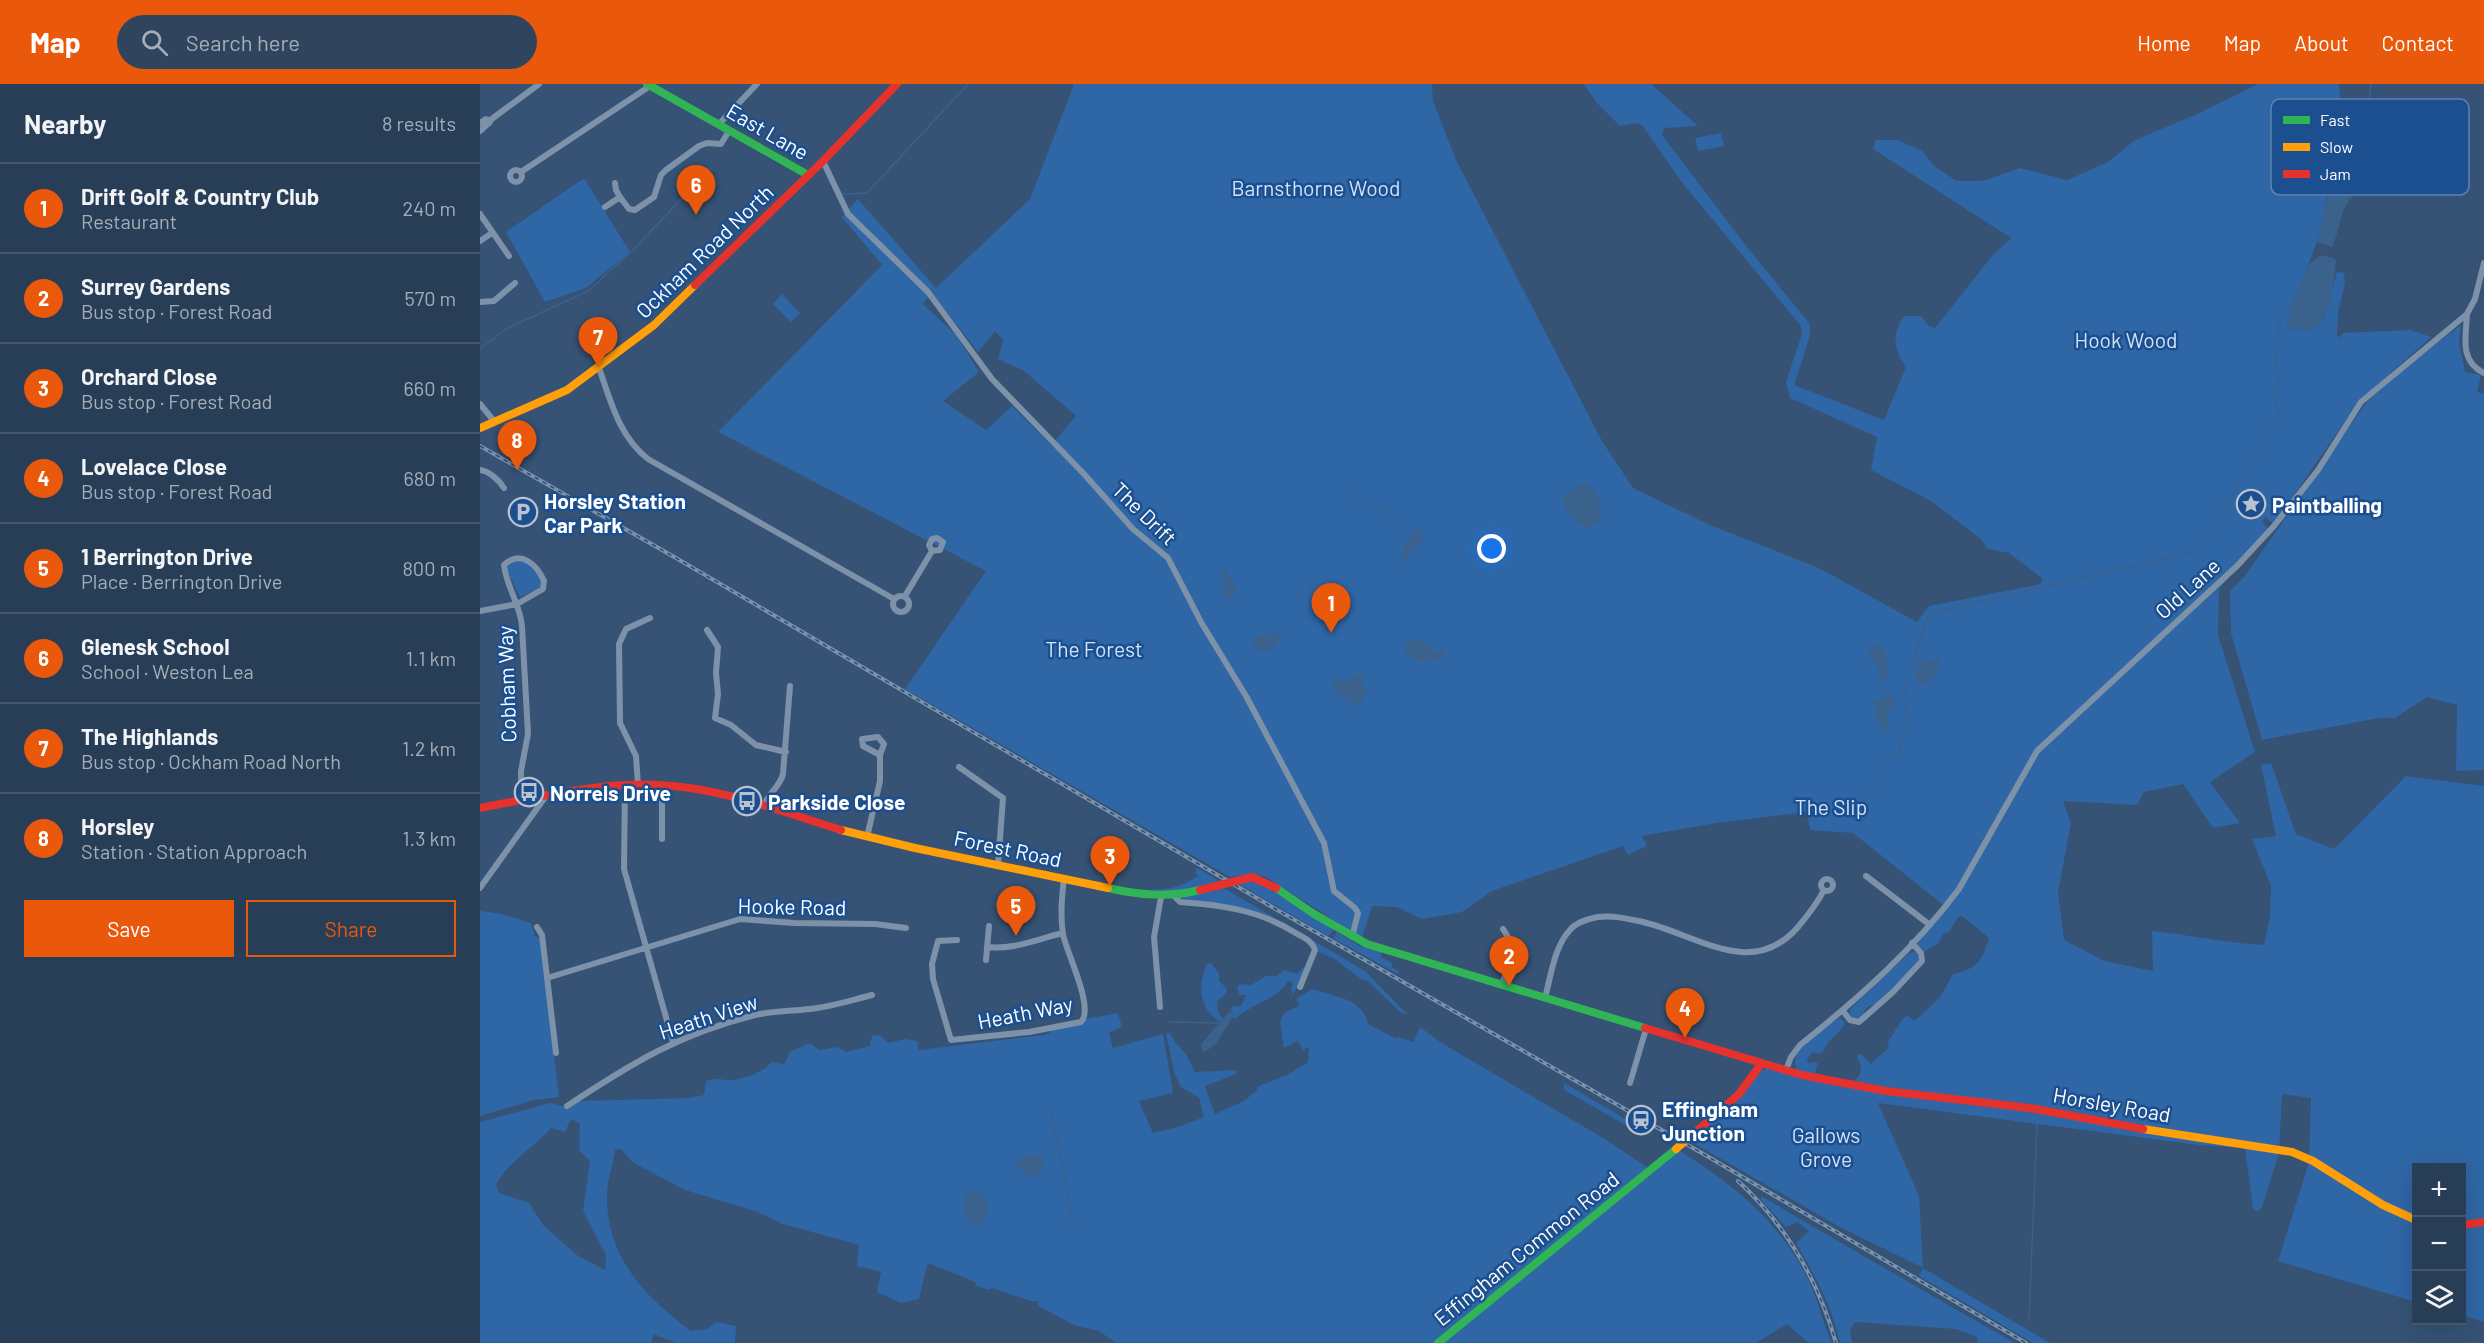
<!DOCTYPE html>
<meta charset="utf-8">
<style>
body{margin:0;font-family:Barlow,sans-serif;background:#30455d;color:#f1f3f6}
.controls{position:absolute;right:18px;bottom:18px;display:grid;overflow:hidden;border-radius:0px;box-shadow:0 6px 24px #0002}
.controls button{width:54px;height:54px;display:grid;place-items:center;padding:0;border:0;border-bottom:2px solid #44576d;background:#283e57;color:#f1f3f6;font:30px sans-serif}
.you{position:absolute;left:1012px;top:465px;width:21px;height:21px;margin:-15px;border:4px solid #fff;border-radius:50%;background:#1a73e8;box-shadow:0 0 0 9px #1a73e833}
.badge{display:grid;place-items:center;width:39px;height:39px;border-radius:50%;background:#ea580c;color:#fff;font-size:20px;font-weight:700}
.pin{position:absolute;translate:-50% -50px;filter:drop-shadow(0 2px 3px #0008)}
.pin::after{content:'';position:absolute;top:32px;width:21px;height:18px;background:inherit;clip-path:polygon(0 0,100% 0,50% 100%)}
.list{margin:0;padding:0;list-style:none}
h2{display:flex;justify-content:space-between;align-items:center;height:78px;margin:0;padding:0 24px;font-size:26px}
h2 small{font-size:20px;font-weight:400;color:#a5aeba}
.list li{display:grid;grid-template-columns:39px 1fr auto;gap:18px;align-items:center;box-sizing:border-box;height:90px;padding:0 24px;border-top:2px solid #44576d}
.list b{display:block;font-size:22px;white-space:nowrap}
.list p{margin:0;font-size:20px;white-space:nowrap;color:#a5aeba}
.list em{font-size:20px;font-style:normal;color:#a5aeba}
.actions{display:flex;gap:12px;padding:18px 24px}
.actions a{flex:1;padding:14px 0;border:2px solid #ea580c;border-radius:0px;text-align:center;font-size:21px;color:#ea580c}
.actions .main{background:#ea580c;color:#fff}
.icon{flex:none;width:33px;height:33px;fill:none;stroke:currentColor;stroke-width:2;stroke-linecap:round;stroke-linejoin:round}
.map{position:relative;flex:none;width:2004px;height:1259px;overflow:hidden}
header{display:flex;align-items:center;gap:36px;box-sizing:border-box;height:84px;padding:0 30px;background:#ea580c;color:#fff}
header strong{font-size:28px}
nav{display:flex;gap:33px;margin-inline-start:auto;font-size:21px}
.search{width:420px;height:54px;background:#30455d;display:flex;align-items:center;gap:15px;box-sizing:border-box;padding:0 21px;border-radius:33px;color:#a5aeba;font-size:22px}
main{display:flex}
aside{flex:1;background:#283e57}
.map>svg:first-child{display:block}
.green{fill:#2f66a5;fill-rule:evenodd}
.water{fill:#3b618d}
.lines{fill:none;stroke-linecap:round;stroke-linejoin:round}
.stream{stroke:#3b618d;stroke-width:1.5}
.street{stroke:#7d92a8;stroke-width:6}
.fast{stroke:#30b455;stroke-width:8}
.slow{stroke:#ff9f0a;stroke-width:8}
.jam{stroke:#e5322d;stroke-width:8}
.rail-casing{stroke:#7e92a7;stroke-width:4}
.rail{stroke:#1b4f8f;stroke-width:1.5;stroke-dasharray:4.5;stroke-linecap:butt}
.slow-bridge{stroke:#ff9f0a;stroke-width:8}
.jam-bridge{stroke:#e5322d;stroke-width:8}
.labels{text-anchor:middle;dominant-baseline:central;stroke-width:5;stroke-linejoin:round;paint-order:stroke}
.street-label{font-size:21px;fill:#fff;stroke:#1b4f8f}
.park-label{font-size:21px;fill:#cfe3fa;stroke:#1b4f8f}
.poi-label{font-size:21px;font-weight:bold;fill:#fff;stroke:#1b4f8f;text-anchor:start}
.key{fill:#1b4f8f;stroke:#5f84b1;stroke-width:1.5}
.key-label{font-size:16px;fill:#fff}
</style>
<header>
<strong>Map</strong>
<div class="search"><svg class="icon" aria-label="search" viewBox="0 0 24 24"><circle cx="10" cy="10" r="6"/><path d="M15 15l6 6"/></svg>Search here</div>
<nav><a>Home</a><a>Map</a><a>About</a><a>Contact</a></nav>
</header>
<main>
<aside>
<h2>Nearby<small>8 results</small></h2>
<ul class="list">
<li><span class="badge">1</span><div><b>Drift Golf &amp; Country Club</b><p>Restaurant</p></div><em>240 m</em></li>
<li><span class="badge">2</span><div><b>Surrey Gardens</b><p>Bus stop · Forest Road</p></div><em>570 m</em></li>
<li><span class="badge">3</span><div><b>Orchard Close</b><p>Bus stop · Forest Road</p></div><em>660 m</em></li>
<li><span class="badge">4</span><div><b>Lovelace Close</b><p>Bus stop · Forest Road</p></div><em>680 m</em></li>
<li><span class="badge">5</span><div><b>1 Berrington Drive</b><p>Place · Berrington Drive</p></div><em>800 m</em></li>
<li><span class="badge">6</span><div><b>Glenesk School</b><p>School · Weston Lea</p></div><em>1.1 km</em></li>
<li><span class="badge">7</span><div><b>The Highlands</b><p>Bus stop · Ockham Road North</p></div><em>1.2 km</em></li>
<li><span class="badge">8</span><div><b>Horsley</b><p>Station · Station Approach</p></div><em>1.3 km</em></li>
</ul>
<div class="actions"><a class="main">Save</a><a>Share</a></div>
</aside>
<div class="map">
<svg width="2004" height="1259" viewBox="0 0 2004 1259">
<rect width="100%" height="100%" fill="#365274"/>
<path class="green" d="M594 0H952L953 17 976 76 1122 357 1153 404 1230 441 1339 484 1437 538 1449 522 1561 500 1563 495 1529 469 1507 465 1502 456 1451 417 1391 386 1397 353 1310 314 1306 298 1322 250 1321 242 1200 96 1162 41 1155 39 1140 42 1117 19 1104 0H1171L1218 42 1184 44 1182 51 1267 163 1330 240V252L1314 301 1404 336 1426 283C1413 265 1412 250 1424 232H1441L1449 242 1455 244 1512 172 1531 154 1393 65 1396 56H1418L1442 67 1454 82 1477 97H1503L1540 84 1587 96 1628 78 1655 56 1715 31 1778 0H1859L1867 77 1872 88 1862 90 1855 98 1846 116 1841 147 1807 238 1813 246 1831 245 1843 236 1857 188 1864 189 1865 199 1858 229 1857 252 1861 253 1862 249 1930 246 1951 253 1879 317 1794 440 1785 433 1782 438 1789 445 1739 505 1738 551 1775 668 1730 698 1760 739 1733 744 1703 700 1664 708 1657 721 1583 717 1591 739 1578 808 1584 856 1625 877 1673 887 1672 847C1710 851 1746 859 1784 861L1790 833 1791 802 1772 755 1796 752 1781 681 1791 679 1816 750 1854 765 1926 692 2004 702V1238L1982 1231V1084H1936V1218L1798 1177 1829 1078 1831 1014 1802 1010 1799 1069 1782 1123 1778 1127 1773 1125 1765 1064 1719 1061 1398 1019 1439 1112 1443 1184 1570 1259H1553L1439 1192 1443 1184 1358 1142 1210 1057 1286 983 1372 998 1380 991 1381 982 1376 971 1381 970 1391 980 1409 963 1407 958C1415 949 1418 939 1427 931L1435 937 1461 912 1473 890C1497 885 1502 877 1509 854L1482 832 1478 833 1470 847 1463 850 1459 859 1444 868 1438 861V857L1467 824 1373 749 1330 746 1327 728 1236 739 1162 752 1167 762 1148 771 1143 762 1012 807 982 828 942 835 917 823 892 822 882 854 786 793 773 790 750 793 425 605 506 487 238 348 402 181 362 133 378 115 456 204 550 115ZM452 209 498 268 515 247 523 256 518 275 544 287 596 332 571 361 532 322 506 346 463 317 499 288 477 252 443 220Z
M1241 49 1244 62 1218 67 1215 54Z
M104 94 150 168 106 204 65 218 26 148Z
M302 210 320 229 311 238 293 220Z
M1981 241 1979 258 1985 288 2001 291 1997 308 2004 310V686L1976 687 1977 621 1947 613 1915 634H1899L1782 656 1751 549 1750 507 1764 493 1886 319 1932 278Z
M45 476 63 496 62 503 40 513 25 483 28 478Z
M717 784 739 797 709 806 670 809 671 805C688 807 705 801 718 792L715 788Z
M764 798H778L854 846 848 852 757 799Z
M742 803 885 887 928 931 920 928 889 898 881 895 853 874 839 868 837 862 828 854 779 828 699 814Z
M0 827 22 830 51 839 55 852 60 854 79 1013 54 1016 0 1032Z
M856 848 880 862 902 868 901 873 912 879V883L919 887 918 890 854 855Z
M1436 867 1440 872 1438 880 1397 919 1386 924 1381 935 1372 934 1369 926 1428 870Z
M731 879 739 890V897L747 905 746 910 737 917 738 928 743 935 740 938C719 925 717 901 727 880Z
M825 882H827L813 911 811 905 813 899 808 897C797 916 770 920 755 935L752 933 755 930 750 926 753 922H761L766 911H759L757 903 760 900 771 901 786 892H797L804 886 817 890Z
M832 905C852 912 883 914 888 940L915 954 919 953 933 958 940 943 960 958 1125 1055 1168 1084 1199 1066C1256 1103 1299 1136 1330 1199 1339 1218 1343 1240 1352 1259H1329L1307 1240 1276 1259H636L619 1247 594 1241 558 1222V1217H551L512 1204 509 1206 496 1202 495 1198 451 1180 447 1181 439 1215 421 1219 397 1208 401 1188 377 1182 379 1161 303 1140 275 1127 205 1106 152 1078 141 1065 135 1066C133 1081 127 1098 127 1111 126 1173 165 1213 211 1247L227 1245 237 1238 256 1242 255 1259H196L174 1250 171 1259H0V1038L70 1019 89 1024 99 1017 208 1014 224 1011 226 997C240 993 239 996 251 996 265 995 283 989 291 978L304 980 310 968 330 959 339 966 358 963 366 968 390 962 392 951 401 952 408 959 425 955 437 957 439 966 564 951 570 949 572 941 638 929 642 943 629 949 633 964 683 950 693 1009 659 1017 673 1049 701 1042 724 1033 719 1014 701 1003 695 991 686 950 690 949 695 958 706 970 715 988 756 986V990L725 1002 735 1030 764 1017 777 1006V1003L809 990 828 978 829 963 823 966 818 957 804 964 800 939 804 929 820 921 816 915ZM91 1035 100 1040 99 1066 110 1077 103 1127 126 1171 125 1186 97 1171 63 1141 49 1119 19 1109 16 1100C29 1077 54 1064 71 1044L85 1048Z
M1360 934 1365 938C1361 950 1347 955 1344 967L1339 970 1332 968 1327 976 1329 980 1334 978 1338 979 1334 991 1317 987C1306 963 1343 944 1360 934Z
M1084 999 1166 1047 1163 1051 1084 1006Z
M1281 1112C1365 1161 1450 1211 1535 1259H1498L1497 1253 1476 1245 1375 1238 1370 1247 1372 1259H1360C1352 1223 1335 1191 1316 1159L1329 1147 1317 1138 1306 1143 1281 1116Z"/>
<path class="water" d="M1873 88H1884L1889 95 1888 103C1856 119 1865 135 1852 163L1836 158C1847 135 1841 94 1873 88Z
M1840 171 1854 174 1856 177C1854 195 1851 238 1832 245 1827 246 1818 245 1813 246L1807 238 1829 180Z
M1103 399H1108C1118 410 1123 423 1119 438L1109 444C1095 443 1084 426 1082 412Z
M939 444 943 451 942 458 932 465 924 480C915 465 931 456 939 444Z
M746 485 757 505 747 515 743 513 741 508 745 502 741 491Z
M795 548 801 550C796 564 787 573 773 563L774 552 788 551Z
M931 556 944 557 956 569 963 564 966 570C956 581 936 580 926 569L925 562Z
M1394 561H1401L1406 568 1407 591 1402 597 1398 593 1399 584 1391 574 1388 567Z
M1458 572C1460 583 1453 602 1440 602L1436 595 1437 577 1443 573 1449 580Z
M875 590 883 592 885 595 883 603 887 608 879 622 863 615 853 602 855 594 864 597 869 596Z
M1409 609 1414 612 1416 620 1409 626 1406 648 1402 650 1399 636 1395 632V621L1392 618 1394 615 1401 616Z
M749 928H753L755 930 735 961 723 969 721 960Z
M550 1070 563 1073 565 1077 559 1092H552L536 1083 538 1075Z
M494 1107 503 1111 508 1122 502 1140 496 1144 485 1131 483 1116 487 1110Z"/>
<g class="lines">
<path class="stream" d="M1864 90 1888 26 1891 0
M363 110 387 109 488 0
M0 265 26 245 108 207 150 169 231 84
M870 407 889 421
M892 422 907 428
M908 429 926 443
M926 444 933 452
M1403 603 1407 610
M1377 730 1410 670 1417 669 1421 663V656L1427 638 1423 613 1448 530 1721 466 1799 329 1794 310 1800 304 1796 277 1799 240 1823 196
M689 938 739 939
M571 1030 584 1086 593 1142
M1549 1237 1557 1040"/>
<path class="street" d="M9 37 59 0
M0 39 6 35 10 38 0 47
M239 40 277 0
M343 77 368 130 448 208 512 295 604 390 653 445 688 474 721 538 766 612 844 759 854 807 875 824 878 829 872 853
M30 92a6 6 0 1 1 12 0a6 6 0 1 1-12 0Z
M41 88 170 2
M135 99 136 106 140 113
M125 123 140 113 149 125 155 126 174 113 181 91 186 86 219 62 227 59 241 60 249 47
M0 130 29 172
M0 157 12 149
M0 218 14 217 35 199
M1987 230C1986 253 1979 277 2004 289
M119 284C131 318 139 352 168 375L414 515
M0 320 14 337
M0 386C9 387 19 396 24 404
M413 520a8 8 0 1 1 16 0a8 8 0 1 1-16 0Z
M425 512 452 467 460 466 463 458 457 454 452 455 449 461 452 467
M0 527 37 520 63 505 64 497C57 481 41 465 24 481 26 502 40 520 42 542L48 650 41 687V716
M227 546 238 563 236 589 238 610 235 634 251 641 276 661 306 668
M479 683 523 714 518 781
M158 701 156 672 140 639 139 560 146 545 170 534
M182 701V755
M145 702 144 785 193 958
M284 722C288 709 300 703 303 690L310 602
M387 753 400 697V671L404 660 398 653 382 655 383 662 400 671
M1386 792 1450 841
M1341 801a6 6 0 1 1 12 0a6 6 0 1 1-12 0Z
M0 804 66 712
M694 812 700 818C741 821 779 826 814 848 822 853 832 856 835 866L820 903
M57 843 62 851 76 969
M477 856 458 857 452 880 453 895 471 956 549 948 601 938C615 924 586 868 583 850 580 831 582 812 584 794
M507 863C534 866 557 855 583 849
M506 876 509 842
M67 894 260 835 314 839 395 840 426 844
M1022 902 1033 861 1023 845
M1065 914C1071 892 1074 863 1090 846 1096 838 1108 835 1118 833 1134 831 1148 835 1163 838 1218 851 1272 896 1318 843 1328 831 1337 820 1344 806
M680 923 674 853 681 813
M1363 927 1370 936 1379 938 1413 908 1442 877 1441 869 1432 859
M1306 986 1311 973 1320 961C1379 914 1434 865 1479 805L1557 667 1757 482 1794 442 1838 386 1881 318 1987 230 1995 215 2004 179
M1150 999 1166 945
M87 1022C152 979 199 950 275 931 293 927 312 927 330 925 351 923 372 916 392 911"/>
<path class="fast" d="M167 0 328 91
M628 804C659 811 688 814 720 806
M796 804 834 830 887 860 1165 944
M958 1259 1196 1065"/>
<path class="slow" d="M0 344 87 306 174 241 215 201
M361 746 435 764 628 804
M1663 1045 1812 1068 1833 1077 1903 1121 1936 1136"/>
<path class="jam" d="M215 201 343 77 417 0
M0 724C59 713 120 698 180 701 242 704 303 728 361 746
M1165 944 1322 991 1406 1007 1550 1024 1663 1045
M1210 1053 1258 1011 1282 979
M1982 1141 2004 1138"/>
<g class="rail-casing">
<path id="rail" d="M0 362 196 474 799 827 1220 1068 1546 1259
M1258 1097C1307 1142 1338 1196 1356 1259"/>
</g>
<use href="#rail" class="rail"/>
<path class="slow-bridge" d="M1196 1065 1210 1053"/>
<path class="jam-bridge" d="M720 806 772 793 796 804"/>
</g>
<defs>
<g id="sight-ring" transform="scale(1.5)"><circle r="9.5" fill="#1b4f8f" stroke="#b9c2ce" stroke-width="1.5"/><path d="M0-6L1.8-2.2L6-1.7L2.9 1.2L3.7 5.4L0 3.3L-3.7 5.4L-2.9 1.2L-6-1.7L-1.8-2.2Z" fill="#b9c2ce"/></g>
<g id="parking-ring" transform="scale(1.5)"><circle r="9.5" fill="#1b4f8f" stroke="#b9c2ce" stroke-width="1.5"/><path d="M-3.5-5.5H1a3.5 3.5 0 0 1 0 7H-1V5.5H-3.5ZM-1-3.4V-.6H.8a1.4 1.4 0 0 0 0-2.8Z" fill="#b9c2ce"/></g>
<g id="bus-ring" transform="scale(1.5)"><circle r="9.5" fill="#1b4f8f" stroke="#b9c2ce" stroke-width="1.5"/><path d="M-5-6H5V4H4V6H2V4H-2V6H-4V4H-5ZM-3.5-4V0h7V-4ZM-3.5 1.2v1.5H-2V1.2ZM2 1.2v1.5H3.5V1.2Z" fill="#b9c2ce"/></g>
<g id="station-ring" transform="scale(1.5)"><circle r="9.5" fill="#1b4f8f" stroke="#b9c2ce" stroke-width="1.5"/><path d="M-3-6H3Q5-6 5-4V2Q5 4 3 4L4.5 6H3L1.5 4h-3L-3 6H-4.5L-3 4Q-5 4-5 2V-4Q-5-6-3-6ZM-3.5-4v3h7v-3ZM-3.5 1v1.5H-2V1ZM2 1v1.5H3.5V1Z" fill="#b9c2ce"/></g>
</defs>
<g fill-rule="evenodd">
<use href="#sight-ring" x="1771" y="420"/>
<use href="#parking-ring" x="43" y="428"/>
<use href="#bus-ring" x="49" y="708"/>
<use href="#bus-ring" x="267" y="717"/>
<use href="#station-ring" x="1161" y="1036"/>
</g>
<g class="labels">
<g class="street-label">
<text transform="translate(288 47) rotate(30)">East Lane</text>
<text transform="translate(224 167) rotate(-44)">Ockham Road North</text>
<text transform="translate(665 429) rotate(44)">The Drift</text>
<text transform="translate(1707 504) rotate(-42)">Old Lane</text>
<text transform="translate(26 600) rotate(-92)">Cobham Way</text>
<text transform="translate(528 764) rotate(12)">Forest Road</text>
<text transform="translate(312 822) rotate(1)">Hooke Road</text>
<text transform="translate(545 928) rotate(-11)">Heath Way</text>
<text transform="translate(228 932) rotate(-18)">Heath View</text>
<text transform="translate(1632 1020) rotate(10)">Horsley Road</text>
<text transform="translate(1046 1164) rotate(-39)">Effingham Common Road</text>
</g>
<g class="park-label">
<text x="836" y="103">Barnsthorne Wood</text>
<text x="1646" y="255">Hook Wood</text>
<text x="614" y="564">The Forest</text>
<text x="1351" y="722">The Slip</text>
<text x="1346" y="1050">Gallows<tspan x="1346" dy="24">Grove</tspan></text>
</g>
<g class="poi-label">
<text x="64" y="416">Horsley Station<tspan x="64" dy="24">Car Park</tspan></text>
<text x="1792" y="420">Paintballing</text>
<text x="70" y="708">Norrels Drive</text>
<text x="288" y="717">Parkside Close</text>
<text x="1182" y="1024">Effingham<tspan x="1182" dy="24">Junction</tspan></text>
</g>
</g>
<rect x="1791" y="15" width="198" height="96" rx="9" class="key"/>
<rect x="1803" y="32" width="27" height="8" fill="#30b455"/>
<rect x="1803" y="59" width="27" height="8" fill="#ff9f0a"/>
<rect x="1803" y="86" width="27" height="8" fill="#e5322d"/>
<g class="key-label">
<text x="1840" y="42">Fast</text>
<text x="1840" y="69">Slow</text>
<text x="1840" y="96">Jam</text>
</g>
</svg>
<div class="controls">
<button>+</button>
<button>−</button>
<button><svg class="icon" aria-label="layers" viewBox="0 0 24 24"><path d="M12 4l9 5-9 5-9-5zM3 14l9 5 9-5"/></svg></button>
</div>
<div class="you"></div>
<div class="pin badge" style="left:851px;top:549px">1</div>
<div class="pin badge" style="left:1029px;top:902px">2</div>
<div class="pin badge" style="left:630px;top:802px">3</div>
<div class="pin badge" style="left:1205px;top:954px">4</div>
<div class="pin badge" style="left:536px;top:852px">5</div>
<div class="pin badge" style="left:216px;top:131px">6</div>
<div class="pin badge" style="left:118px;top:283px">7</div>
<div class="pin badge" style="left:37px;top:386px">8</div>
</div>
</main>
